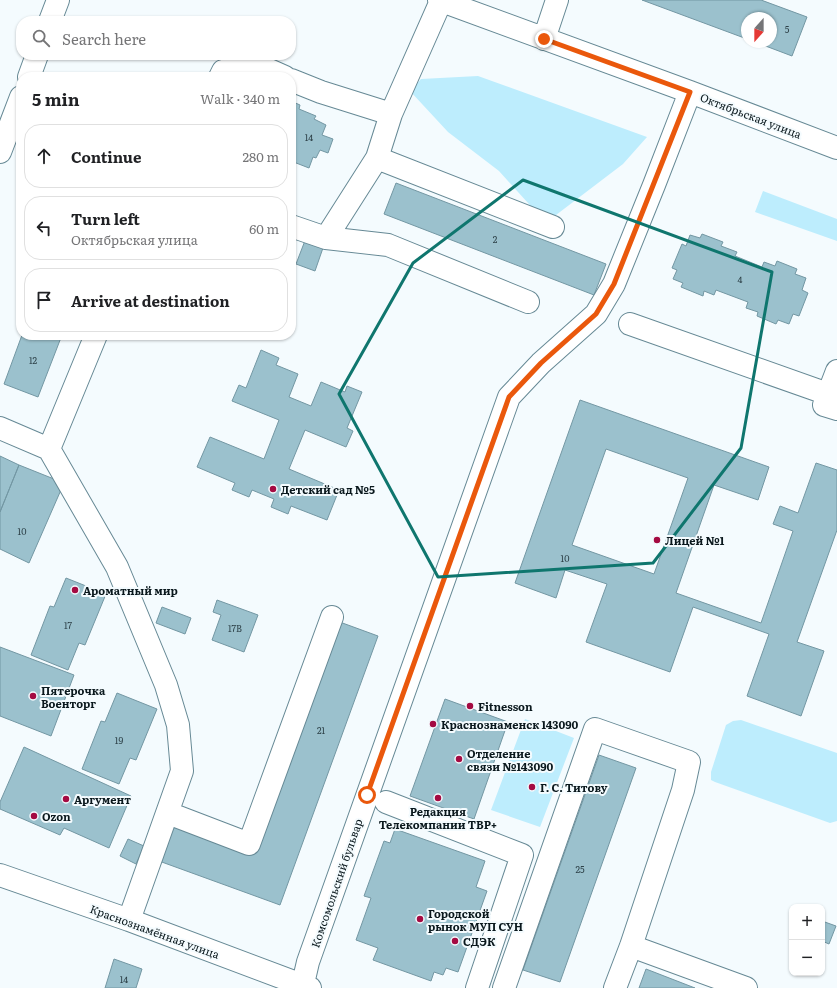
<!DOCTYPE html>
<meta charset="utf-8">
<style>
body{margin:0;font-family:Literata,serif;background:#f6f6f6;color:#202124}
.controls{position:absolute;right:12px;bottom:12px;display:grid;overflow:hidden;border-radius:8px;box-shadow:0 1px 3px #0004}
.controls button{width:36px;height:36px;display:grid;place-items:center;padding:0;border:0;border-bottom:1px solid #e0e0e0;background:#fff;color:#202124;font:20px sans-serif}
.compass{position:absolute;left:741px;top:12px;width:36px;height:36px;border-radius:50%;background:#fff;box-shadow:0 1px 3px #0004;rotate:201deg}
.stop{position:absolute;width:12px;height:12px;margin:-9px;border:3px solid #ea580c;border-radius:50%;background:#fff}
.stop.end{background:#ea580c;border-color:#fff;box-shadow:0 1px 4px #0008}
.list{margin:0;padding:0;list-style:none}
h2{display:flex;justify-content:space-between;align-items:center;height:52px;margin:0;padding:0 16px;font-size:17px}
h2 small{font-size:13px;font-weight:400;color:#757577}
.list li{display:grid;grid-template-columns:26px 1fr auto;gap:12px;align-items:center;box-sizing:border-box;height:64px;margin:0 8px 8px;padding:0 8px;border:1px solid #e0e0e0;border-radius:16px}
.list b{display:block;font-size:15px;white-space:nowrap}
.list p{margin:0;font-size:13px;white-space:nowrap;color:#757577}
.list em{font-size:13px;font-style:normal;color:#757577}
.icon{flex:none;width:22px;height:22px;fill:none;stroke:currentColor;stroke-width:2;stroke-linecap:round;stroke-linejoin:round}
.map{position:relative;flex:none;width:837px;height:988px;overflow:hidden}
.search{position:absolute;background:#fff;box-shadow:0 1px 3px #0004;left:16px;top:16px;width:280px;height:44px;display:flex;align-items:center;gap:10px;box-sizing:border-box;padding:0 14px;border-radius:16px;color:#757577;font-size:15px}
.panel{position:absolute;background:#fff;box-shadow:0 1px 3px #0004;left:16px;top:72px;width:280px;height:268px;border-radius:16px}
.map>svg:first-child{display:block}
.green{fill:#bdedfd}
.building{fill:#9bc1cd;stroke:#7397a3;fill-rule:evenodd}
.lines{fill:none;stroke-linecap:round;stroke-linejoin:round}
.minor-casing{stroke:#668995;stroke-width:24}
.minor{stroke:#fff;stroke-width:22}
.route{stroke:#ea580c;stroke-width:5}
.marked{fill:none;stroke:#0f766e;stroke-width:3;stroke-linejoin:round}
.poi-dot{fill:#a40a42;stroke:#f4fbfe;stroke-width:1.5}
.labels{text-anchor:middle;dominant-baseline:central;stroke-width:4;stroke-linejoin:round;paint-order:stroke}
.number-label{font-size:9px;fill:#2e4249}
.street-label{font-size:11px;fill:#0a181d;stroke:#f4fbfe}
.poi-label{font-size:11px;font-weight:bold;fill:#0a181d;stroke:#f4fbfe;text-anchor:start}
</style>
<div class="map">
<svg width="837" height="988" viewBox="0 0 837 988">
<rect width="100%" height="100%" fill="#f4fbfe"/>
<path class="green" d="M478 76 647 137 623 164 556 215 538 214 499 171 448 132 410 91 421 79Z
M763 191 837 219V241L755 212Z
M525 719 574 738 540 827 491 810Z
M741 720 837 753V821L830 823 715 782 711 780V772L726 725 733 721Z"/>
<path class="building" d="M642 0H761L807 17 792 56 755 42H771V18H747V39Z
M291 101 300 105 299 109 316 116 314 119 326 125 322 135 333 139 328 153 320 150 316 158 313 157 309 168 291 161Z
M396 183 606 264 594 295 384 214Z
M702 234 723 242 721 246 737 252 735 256 762 267 764 262 775 266 777 261 797 269 795 274 806 278 802 290 808 293 799 316 793 314 789 324 778 320 776 324 757 316 758 312 746 308 748 302 716 290 714 295 704 291 703 296 681 287 683 283 673 279 677 270 672 268 682 244 686 246 690 235 700 238Z
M306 238 324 245 315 271 296 264Z
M22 335H62L38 397 4 384Z
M261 350 279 358 276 365 298 374 289 397 311 406 321 382 345 392 347 386 362 392 347 428 353 431 346 447 305 430 289 469 339 490 327 520 291 506 288 514 271 507 274 499 252 490 249 497 232 490 235 483 197 467 210 437 264 459 279 420 232 401 239 385 246 388Z
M580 400 769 467 758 500 714 485 676 593 761 623 793 531 773 524 780 506 798 513 816 463 837 470V530L797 642 824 651 801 716 747 696 769 634 693 607 670 672 586 642 607 584 565 570 556 598 515 583ZM606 449 688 478 654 574 572 545Z
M0 456 19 465 0 512Z
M19 465 64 483 29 563 0 549V512Z
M66 578 106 594 85 645 79 643 68 670 31 655 50 606 54 607Z
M217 600 258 615 244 652 212 640 221 615 213 612Z
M162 607 191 618 185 634 156 623Z
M337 621 378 636 280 905 159 861 173 823 253 852Z
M0 647 74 675 51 736 0 716Z
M117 693 157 709 136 760 130 758 119 784 82 769 101 721 105 722Z
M445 699 508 722 474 819 410 796Z
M24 747 131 796 109 848 64 828 60 835 0 809V802Z
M599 755 636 768 560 982 523 970Z
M395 829 485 861 476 887 487 891 458 972 446 968 443 975 434 972 431 981 373 960 378 948 356 940 371 898 364 896 384 841 390 843Z
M128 839 144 846 136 864 120 856Z
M822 921 836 926 829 944 822 941Z
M114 959 142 969 136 988H105Z
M646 969 695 988H639Z"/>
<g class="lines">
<g class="minor-casing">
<path id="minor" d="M439 0 690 92 837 148
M50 21 58 0
M544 39 557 0
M29 77 37 55
M220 77 223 71 246 64 267 69 285 77
M291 80 321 92 391 114
M0 152 21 97
M377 158 553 227
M291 226 326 238 377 158 391 114 441 1
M326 238 388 245 528 302
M630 324 828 394
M837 371 824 405 837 409
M0 428 49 449 117 567 166 685 178 725 182 771 129 920
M49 449 96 335
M386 802 522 855 477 988
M168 813 249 844 332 617
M0 875 129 920 310 988
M631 946 746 988
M302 988 308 962 509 397 541 363 596 314 614 284 654 185 690 92
M504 988 595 729 689 762 683 790 631 946 615 988"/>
</g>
<use href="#minor" class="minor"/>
</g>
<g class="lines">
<path class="route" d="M367 795 509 397 541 363 596 314 614 284 690 92 544 39"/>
</g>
<path class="marked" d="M523 180 772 272 741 448 653 563 438 577 339 394 413 263Z"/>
<g class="poi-dot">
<circle cx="273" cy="489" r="4"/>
<circle cx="657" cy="540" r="4"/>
<circle cx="75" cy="590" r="4"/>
<circle cx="33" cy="696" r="4"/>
<circle cx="470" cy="706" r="4"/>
<circle cx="433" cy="724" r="4"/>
<circle cx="459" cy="759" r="4"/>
<circle cx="532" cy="787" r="4"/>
<circle cx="438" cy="798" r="4"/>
<circle cx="66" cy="799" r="4"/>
<circle cx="34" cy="816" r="4"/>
<circle cx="420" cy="919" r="4"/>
<circle cx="455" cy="941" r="4"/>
</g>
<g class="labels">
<g class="number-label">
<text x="787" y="29">5</text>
<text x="309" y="137">14</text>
<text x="495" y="239">2</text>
<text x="740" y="279">4</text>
<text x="33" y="360">12</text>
<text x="22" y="531">10</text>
<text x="565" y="558">10</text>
<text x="68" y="625">17</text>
<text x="235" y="628">17В</text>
<text x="321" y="730">21</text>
<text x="119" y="740">19</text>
<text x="580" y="869">25</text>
<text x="124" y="979">14</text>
</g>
<g class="street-label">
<text transform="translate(751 115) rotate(21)">Октябрьская улица</text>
<text transform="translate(336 883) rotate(-71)">Комсомольский бульвар</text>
<text transform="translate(155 931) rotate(20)">Краснознамённая улица</text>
</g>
<g class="poi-label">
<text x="281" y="489">Детский сад №5</text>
<text x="665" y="540">Лицей №1</text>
<text x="83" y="590">Ароматный мир</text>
<text x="41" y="690">Пятерочка<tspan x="41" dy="13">Военторг</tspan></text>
<text x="478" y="706">Fitnesson</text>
<text x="441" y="724">Краснознаменск 143090</text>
<text x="467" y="753">Отделение<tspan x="467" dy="13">связи №143090</tspan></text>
<text x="540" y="787">Г. С. Титову</text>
<text x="74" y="799">Аргумент</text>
<text x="438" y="811" text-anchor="middle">Редакция<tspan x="438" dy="13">Телекомпании ТВР+</tspan></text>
<text x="42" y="816">Ozon</text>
<text x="428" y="913">Городской<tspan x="428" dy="13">рынок МУП СУН</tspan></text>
<text x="463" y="941">СДЭК</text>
</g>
</g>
</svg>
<div class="controls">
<button>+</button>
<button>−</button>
</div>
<svg class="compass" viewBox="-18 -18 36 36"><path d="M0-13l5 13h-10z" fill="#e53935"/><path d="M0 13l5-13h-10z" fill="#757577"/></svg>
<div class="stop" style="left:367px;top:795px"></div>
<div class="stop end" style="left:544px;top:39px"></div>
<div class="search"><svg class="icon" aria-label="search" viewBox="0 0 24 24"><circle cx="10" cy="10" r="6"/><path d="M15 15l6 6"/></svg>Search here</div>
<section class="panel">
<h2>5 min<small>Walk · 340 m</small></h2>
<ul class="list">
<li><svg class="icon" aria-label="ahead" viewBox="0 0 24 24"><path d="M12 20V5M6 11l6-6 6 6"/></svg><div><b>Continue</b></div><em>280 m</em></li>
<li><svg class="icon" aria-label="left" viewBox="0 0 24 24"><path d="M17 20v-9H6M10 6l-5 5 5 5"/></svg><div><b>Turn left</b><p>Октябрьская улица</p></div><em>60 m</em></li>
<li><svg class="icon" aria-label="arrive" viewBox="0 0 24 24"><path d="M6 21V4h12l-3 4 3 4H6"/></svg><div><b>Arrive at destination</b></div></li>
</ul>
</section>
</div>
